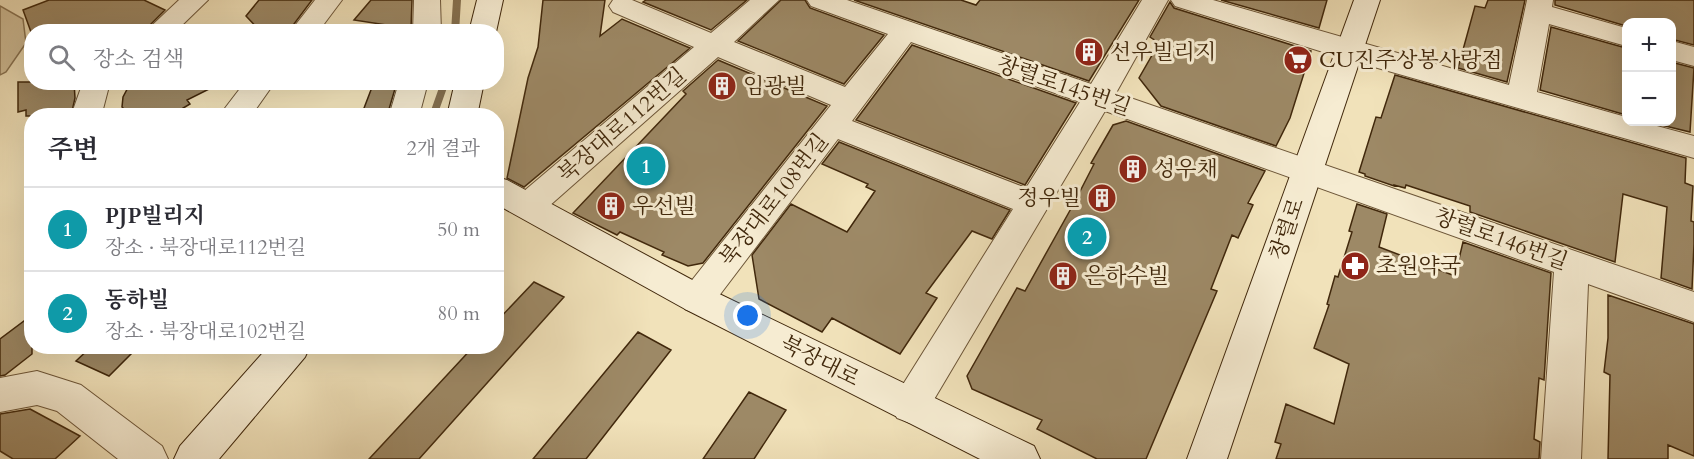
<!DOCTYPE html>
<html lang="ko">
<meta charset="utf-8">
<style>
body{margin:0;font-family:Cardo,"Noto Serif KR",serif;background:#f2f2f3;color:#2b2b33}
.controls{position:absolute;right:18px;top:18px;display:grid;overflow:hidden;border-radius:12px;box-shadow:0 6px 24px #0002}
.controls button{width:54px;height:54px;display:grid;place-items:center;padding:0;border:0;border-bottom:2px solid #e1e1e2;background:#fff;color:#2b2b33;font:30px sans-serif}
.you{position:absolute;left:748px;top:316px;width:21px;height:21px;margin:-15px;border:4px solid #fff;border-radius:50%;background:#1a73e8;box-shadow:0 0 0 9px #1a73e833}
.badge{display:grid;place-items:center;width:39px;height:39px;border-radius:50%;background:#0b8043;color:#fff;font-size:20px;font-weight:700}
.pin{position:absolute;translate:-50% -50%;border:3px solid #fff;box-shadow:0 2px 6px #0006}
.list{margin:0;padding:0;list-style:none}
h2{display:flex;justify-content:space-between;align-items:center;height:78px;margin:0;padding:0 24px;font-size:26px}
h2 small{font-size:20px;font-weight:400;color:#7c7c81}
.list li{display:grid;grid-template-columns:39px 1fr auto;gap:18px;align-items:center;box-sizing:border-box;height:84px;padding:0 24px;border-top:2px solid #e1e1e2}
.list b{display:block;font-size:22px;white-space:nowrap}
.list p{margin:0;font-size:20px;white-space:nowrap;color:#7c7c81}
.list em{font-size:20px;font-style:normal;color:#7c7c81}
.icon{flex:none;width:33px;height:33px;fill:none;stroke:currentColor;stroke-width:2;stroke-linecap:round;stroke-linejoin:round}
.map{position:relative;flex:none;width:1694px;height:459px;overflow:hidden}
.search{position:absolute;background:#fff;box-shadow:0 6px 24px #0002;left:24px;top:24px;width:480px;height:66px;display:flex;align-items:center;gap:15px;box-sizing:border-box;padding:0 21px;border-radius:24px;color:#7c7c81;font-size:22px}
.panel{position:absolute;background:#fff;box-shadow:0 6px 24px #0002;left:24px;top:108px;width:480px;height:246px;border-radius:24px}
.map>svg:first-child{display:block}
.green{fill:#d3c29c;stroke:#8a7554;stroke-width:1.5}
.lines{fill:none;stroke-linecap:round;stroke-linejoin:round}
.stream{fill:#877251;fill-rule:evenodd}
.building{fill:#9d8966;stroke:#41280c;stroke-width:1.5}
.street-casing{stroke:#6d5638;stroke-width:2}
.secondary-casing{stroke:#41280c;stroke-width:2}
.street{fill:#f6ecd2;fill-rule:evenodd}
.secondary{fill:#f6ecd2;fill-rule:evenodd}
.labels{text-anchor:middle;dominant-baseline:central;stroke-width:6;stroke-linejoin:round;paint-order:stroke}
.poi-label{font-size:22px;fill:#41280c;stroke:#f6ecd2;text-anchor:start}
.street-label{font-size:22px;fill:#41280c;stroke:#f6ecd2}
</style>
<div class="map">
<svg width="1694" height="459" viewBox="0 0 1694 459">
<rect width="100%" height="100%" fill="#f1e2ba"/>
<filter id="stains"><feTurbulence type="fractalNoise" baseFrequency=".00333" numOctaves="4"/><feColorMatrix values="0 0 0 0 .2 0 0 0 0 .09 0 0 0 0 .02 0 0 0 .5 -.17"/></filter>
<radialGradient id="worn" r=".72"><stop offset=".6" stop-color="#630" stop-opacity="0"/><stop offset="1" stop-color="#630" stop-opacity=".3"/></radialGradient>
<path class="green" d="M0 6 23 19 26 43 6 72 0 75Z"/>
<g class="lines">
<path class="stream" d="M453 0H461L459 32H451Z
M441 82H449L437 116H429Z"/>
</g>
<path class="building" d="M49 0H144L165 10 143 32H31L23 10Z
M259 0H312L288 32H261L246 16Z
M371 0H412L411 29H385L387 25 354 20Z
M543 0H605L600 36 622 19 690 48 524 187 507 178 528 78 538 47Z
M646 0H747L711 30 643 2Z
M781 0H805L810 8 884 35 844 84 738 41Z
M854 0H961L976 5 980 0H1139L1089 81Z
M1221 0H1327L1319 28Z
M1488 0H1525L1507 82 1458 68 1475 6 1485 8Z
M1555 0H1694V45L1671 39V22H1626V26L1555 5Z
M1170 2 1174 8 1311 51 1290 118 1276 146 1161 106 1139 78 1159 43 1150 37Z
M1551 27 1626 48V115L1540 90Z
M912 45 1076 103 1025 185 856 120Z
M718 60 827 106 703 263 688 266 662 255 664 252 620 232 617 235 573 213 686 94 683 91Z
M1671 62 1694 68 1690 132 1649 122H1671Z
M1395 75 1686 158 1685 183 1693 186 1691 221 1694 222V244L1692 289 1661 278 1667 207 1623 194 1615 262 1470 212V206L1406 185 1405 188 1394 185V186L1365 176V174L1359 172 1376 117 1381 118Z
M18 82H74L75 98 71 116H26V110L18 112Z
M131 82H223L187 100 190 104 170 116H131L122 107 123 97Z
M374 82H397L387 116H361Z
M1126 121 1265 171 1248 203 1253 205 1238 238 1232 235 1211 289 1217 291 1146 459H1097L1037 429 1042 420 972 389 967 376 1017 288 1025 291 1073 205 1094 164 1091 163 1113 125Z
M839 142 1010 210 992 239 972 231 926 293 937 298 900 354 832 318 822 332 759 299 752 255 791 204 847 232 875 191 866 187 868 184 822 164Z
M1357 204 1387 214 1379 247 1455 276 1463 242 1551 273 1544 380 1539 378 1534 439 1540 442 1539 459H1276L1281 444 1275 442 1286 404 1334 424 1349 364 1314 348 1329 305 1327 304 1335 276 1338 277 1352 232 1349 231Z
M534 282 564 297 419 459H369L474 346H496V322Z
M1608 295 1694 324V456L1668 445V459H1608L1610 375 1604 372 1608 338Z
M32 315V354L5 375 0 376V339Z
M638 332 671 350 586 459H533Z
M92 346H139L109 376 76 361Z
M749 392 786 410 754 459H703Z
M30 409 80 436 55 459H13L0 451V414Z"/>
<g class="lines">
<g class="street-casing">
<path id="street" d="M179 0H208L175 32H145Z
M315 0H342L318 32H290Z
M414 0H440L441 32H413Z
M613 0H632L711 33 750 0H779L734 42 845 87 888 34 811 6 807 0H847L1091 84 1142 0H1168L1116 93 1694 292V322L1588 284 1581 459H1541L1554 272 1105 111 923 418 910 423 897 418 891 406 897 394 1013 209 838 139 709 309 697 314 685 309 680 299 685 289 831 105 718 57 539 215 528 218 517 215 512 206 517 197 694 47 613 12 609 6ZM911 42 1080 102 1026 188 852 121Z
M1171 0H1213L1509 85 1527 0H1553L1552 7 1626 28V46L1549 24 1537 92 1626 117V122H1642L1694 136V158L1339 57 1175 6Z
M1672 41 1694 47V66L1672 60Z
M83 82H113L108 90 102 113 104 116H74L72 113Z
M245 82H275L251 116H219Z
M399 82H428L419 116H389Z
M37 371 81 385 162 446 168 459H118L57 411 37 405 0 412V378Z"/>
</g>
<g class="secondary-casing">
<path id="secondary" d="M477 0H503L496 32H469Z
M1354 0H1380L1227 459H1187Z
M455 82H484L477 116H447Z
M496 177 507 180 709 289 1034 446 1040 459H980L685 309 496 204Z
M269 346H310L305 357 219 459H174L180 446Z"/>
</g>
<use href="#street" class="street"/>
<use href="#secondary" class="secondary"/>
</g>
<defs>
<g id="building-disc" transform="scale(1.5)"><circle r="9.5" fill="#8f2418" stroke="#f6ecd2"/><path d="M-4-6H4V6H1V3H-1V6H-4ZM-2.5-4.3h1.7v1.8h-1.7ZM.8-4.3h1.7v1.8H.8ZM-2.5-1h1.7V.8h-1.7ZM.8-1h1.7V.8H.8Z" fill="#fff"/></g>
<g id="supermarket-disc" transform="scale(1.5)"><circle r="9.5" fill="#8f2418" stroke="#f6ecd2"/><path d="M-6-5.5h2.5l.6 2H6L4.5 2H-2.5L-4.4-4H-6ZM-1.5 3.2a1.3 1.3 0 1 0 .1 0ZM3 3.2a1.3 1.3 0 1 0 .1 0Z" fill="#fff"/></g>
<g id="pharmacy-disc" transform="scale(1.5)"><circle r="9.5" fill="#8f2418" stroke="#f6ecd2"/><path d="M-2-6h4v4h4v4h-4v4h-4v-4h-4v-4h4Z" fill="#fff"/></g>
</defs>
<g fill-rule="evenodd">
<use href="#building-disc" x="1089" y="52"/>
<use href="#supermarket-disc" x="1298" y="60"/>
<use href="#building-disc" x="722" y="86"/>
<use href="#building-disc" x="1133" y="169"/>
<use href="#building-disc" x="1102" y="198"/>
<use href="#building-disc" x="611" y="206"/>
<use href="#pharmacy-disc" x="1355" y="266"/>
<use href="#building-disc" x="1063" y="276"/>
</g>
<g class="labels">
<g class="poi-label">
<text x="1110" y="52">선우빌리지</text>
<text x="1319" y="60">CU진주상봉사랑점</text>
<text x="743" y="86">임광빌</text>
<text x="1154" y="169">성우채</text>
<text x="1081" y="198" text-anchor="end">정우빌</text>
<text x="632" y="206">우선빌</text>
<text x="1376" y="266">초원약국</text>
<text x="1084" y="276">은하수빌</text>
</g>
<g class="street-label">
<text transform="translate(1064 86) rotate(19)">창렬로145번길</text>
<text transform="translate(622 125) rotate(-41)">북장대로112번길</text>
<text transform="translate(774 200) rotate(-52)">북장대로108번길</text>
<text transform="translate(1287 229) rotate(-71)">창렬로</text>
<text transform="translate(1501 239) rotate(20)">창렬로146번길</text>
<text transform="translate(820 361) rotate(27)">북장대로</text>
</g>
</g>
<rect width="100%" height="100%" filter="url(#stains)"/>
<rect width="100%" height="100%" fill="url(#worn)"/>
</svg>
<div class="controls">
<button>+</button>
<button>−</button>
</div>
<div class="you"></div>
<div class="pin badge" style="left:646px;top:166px;background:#0f9aa8">1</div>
<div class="pin badge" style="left:1087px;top:237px;background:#0f9aa8">2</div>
<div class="search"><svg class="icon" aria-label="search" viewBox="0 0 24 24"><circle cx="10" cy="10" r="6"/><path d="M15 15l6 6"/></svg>장소 검색</div>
<section class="panel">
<h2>주변<small>2개 결과</small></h2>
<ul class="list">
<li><span class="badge" style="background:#0f9aa8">1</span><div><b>PJP빌리지</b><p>장소 · 북장대로112번길</p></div><em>50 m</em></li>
<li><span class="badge" style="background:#0f9aa8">2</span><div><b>동하빌</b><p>장소 · 북장대로102번길</p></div><em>80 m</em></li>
</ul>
</section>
</div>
